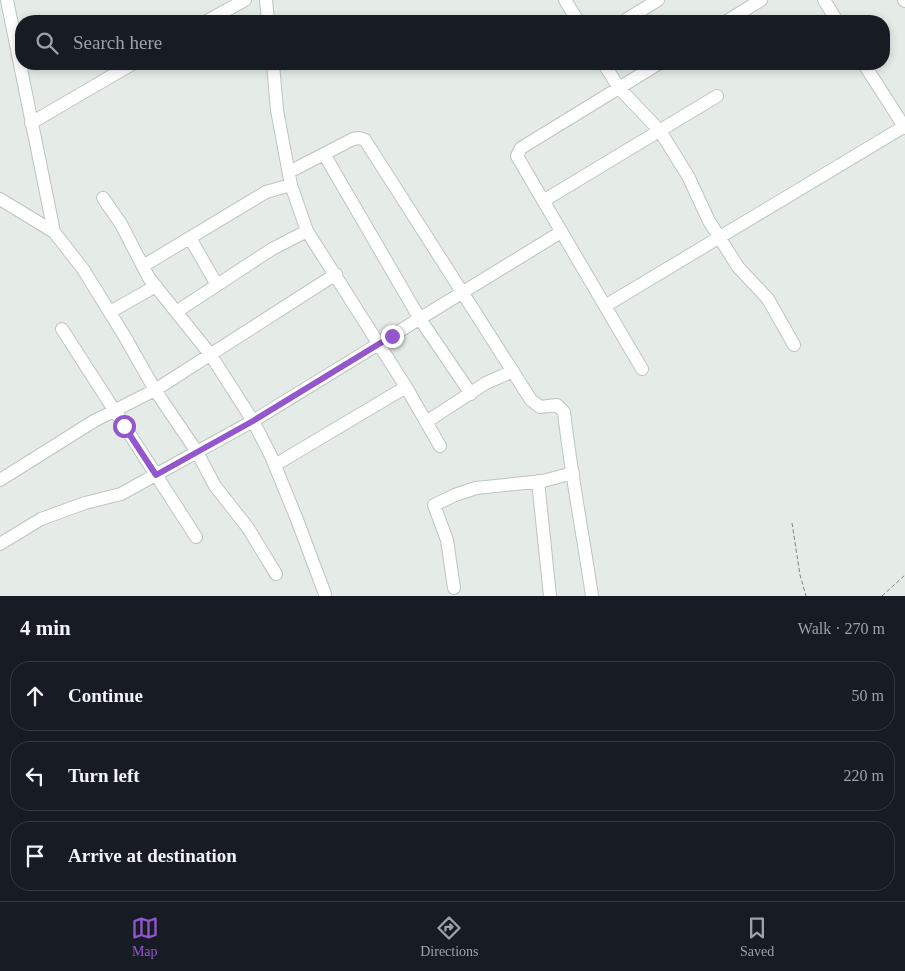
<!DOCTYPE html>
<meta charset="utf-8">
<style>
body{margin:0;font-family:Georgia,serif;background:#242831;color:#f1f3f6}
.stop{position:absolute;width:15px;height:15px;margin:-11px;border:4px solid #9456cc;border-radius:50%;background:#fff}
.stop.end{background:#9456cc;border-color:#fff;box-shadow:0 1px 5px #0008}
.list{margin:0;padding:0;list-style:none}
h2{display:flex;justify-content:space-between;align-items:center;height:65px;margin:0;padding:0 20px;font-size:21px}
h2 small{font-size:16px;font-weight:400;color:#9ea1a6}
.list li{display:grid;grid-template-columns:32px 1fr auto;gap:15px;align-items:center;box-sizing:border-box;height:70px;margin:0 10px 10px;padding:0 10px;border:1px solid #363941;border-radius:20px}
.list b{display:block;font-size:19px;white-space:nowrap}
.list em{font-size:16px;font-style:normal;color:#9ea1a6}
.icon{flex:none;width:28px;height:28px;fill:none;stroke:currentColor;stroke-width:2;stroke-linecap:round;stroke-linejoin:round}
.map{position:relative;flex:none;width:905px;height:596px;overflow:hidden}
.search{position:absolute;background:#171b24;box-shadow:0 2px 8px #0003;left:15px;right:15px;top:15px;height:55px;display:flex;align-items:center;gap:12px;box-sizing:border-box;padding:0 18px;border-radius:20px;color:#9ea1a6;font-size:19px}
.sheet{height:305px;background:#171b24}
nav{display:flex;justify-content:space-around;align-items:center;box-sizing:border-box;height:70px;border-top:1px solid #363941;background:#171b24;font-size:14px;color:#9ea1a6}
nav a{display:grid;justify-items:center;gap:2px}
nav .on{color:#9456cc}
.map>svg:first-child{display:block}
.lines{fill:none;stroke-linecap:round;stroke-linejoin:round}
.minor-casing{stroke:#bec4c0;stroke-width:14}
.path{stroke:#7b807c;stroke-width:1;stroke-dasharray:4 2.5;stroke-linecap:butt}
.minor{stroke:#fff;stroke-width:12}
.route{stroke:#9456cc;stroke-width:6}
</style>
<div class="map">
<svg width="905" height="596" viewBox="0 0 905 596">
<rect width="100%" height="100%" fill="#e5ece7"/>
<g class="lines">
<g class="minor-casing">
<path id="minor" d="M7 0 54 232
M266 0 268 21
M565 0 578 21
M824 0 837 21
M904 0 905 1
M207 21 245 0
M624 21 658 0
M727 21 761 0
M273 64 277 110 291 185 307 231 406 387 440 446
M604 64 619 88 660 131 688 176 709 221 738 267 768 299 794 345
M864 64 905 128
M31 123 132 64
M324 154 420 319 471 394
M289 172 353 139 359 138 365 140 531 400 540 407 557 405 564 412C571 474 583 535 592 596
M103 198 121 224 149 278 210 354 253 421 271 456 296 517 325 594
M0 199 54 232 83 269 125 337 155 390 197 452 215 486 248 528 276 574
M543 201 717 96
M190 238 217 285
M143 266 266 192 291 185
M605 306 905 126
M110 312 156 286
M176 312 272 249 307 231
M62 329 196 537
M642 369 517 156 521 148 658 64
M426 422 486 383 513 371
M275 465 406 387
M0 480 94 421 155 390 336 274
M538 481 550 596
M0 544 41 519 85 503 121 494 253 421 561 232
M454 588 447 540 434 505 455 495 476 488 543 481 573 473"/>
</g>
<path class="path" d="M792 523 800 575 806 596
M882 596 905 575"/>
<use href="#minor" class="minor"/>
</g>
<g class="lines">
<path class="route" d="M124 426 156 475 253 421 392 336"/>
</g>
</svg>
<div class="stop" style="left:124px;top:426px"></div>
<div class="stop end" style="left:392px;top:336px"></div>
<div class="search"><svg class="icon" aria-label="search" viewBox="0 0 24 24"><circle cx="10" cy="10" r="6"/><path d="M15 15l6 6"/></svg>Search here</div>
</div>
<section class="sheet">
<h2>4 min<small>Walk · 270 m</small></h2>
<ul class="list">
<li><svg class="icon" aria-label="ahead" viewBox="0 0 24 24"><path d="M12 20V5M6 11l6-6 6 6"/></svg><div><b>Continue</b></div><em>50 m</em></li>
<li><svg class="icon" aria-label="left" viewBox="0 0 24 24"><path d="M17 20v-9H6M10 6l-5 5 5 5"/></svg><div><b>Turn left</b></div><em>220 m</em></li>
<li><svg class="icon" aria-label="arrive" viewBox="0 0 24 24"><path d="M6 21V4h12l-3 4 3 4H6"/></svg><div><b>Arrive at destination</b></div></li>
</ul>
</section>
<nav>
<a class="on"><svg class="icon" aria-label="map" viewBox="0 0 24 24"><path d="M3 6l6-2 6 2 6-2v14l-6 2-6-2-6 2zM9 4v14M15 6v14"/></svg>Map</a>
<a><svg class="icon" aria-label="directions" viewBox="0 0 24 24"><path d="M12 3l9 9-9 9-9-9zM9 14v-3h6M13 9l2 2-2 2"/></svg>Directions</a>
<a><svg class="icon" aria-label="saved" viewBox="0 0 24 24"><path d="M7 4h10v16l-5-4-5 4z"/></svg>Saved</a>
</nav>
